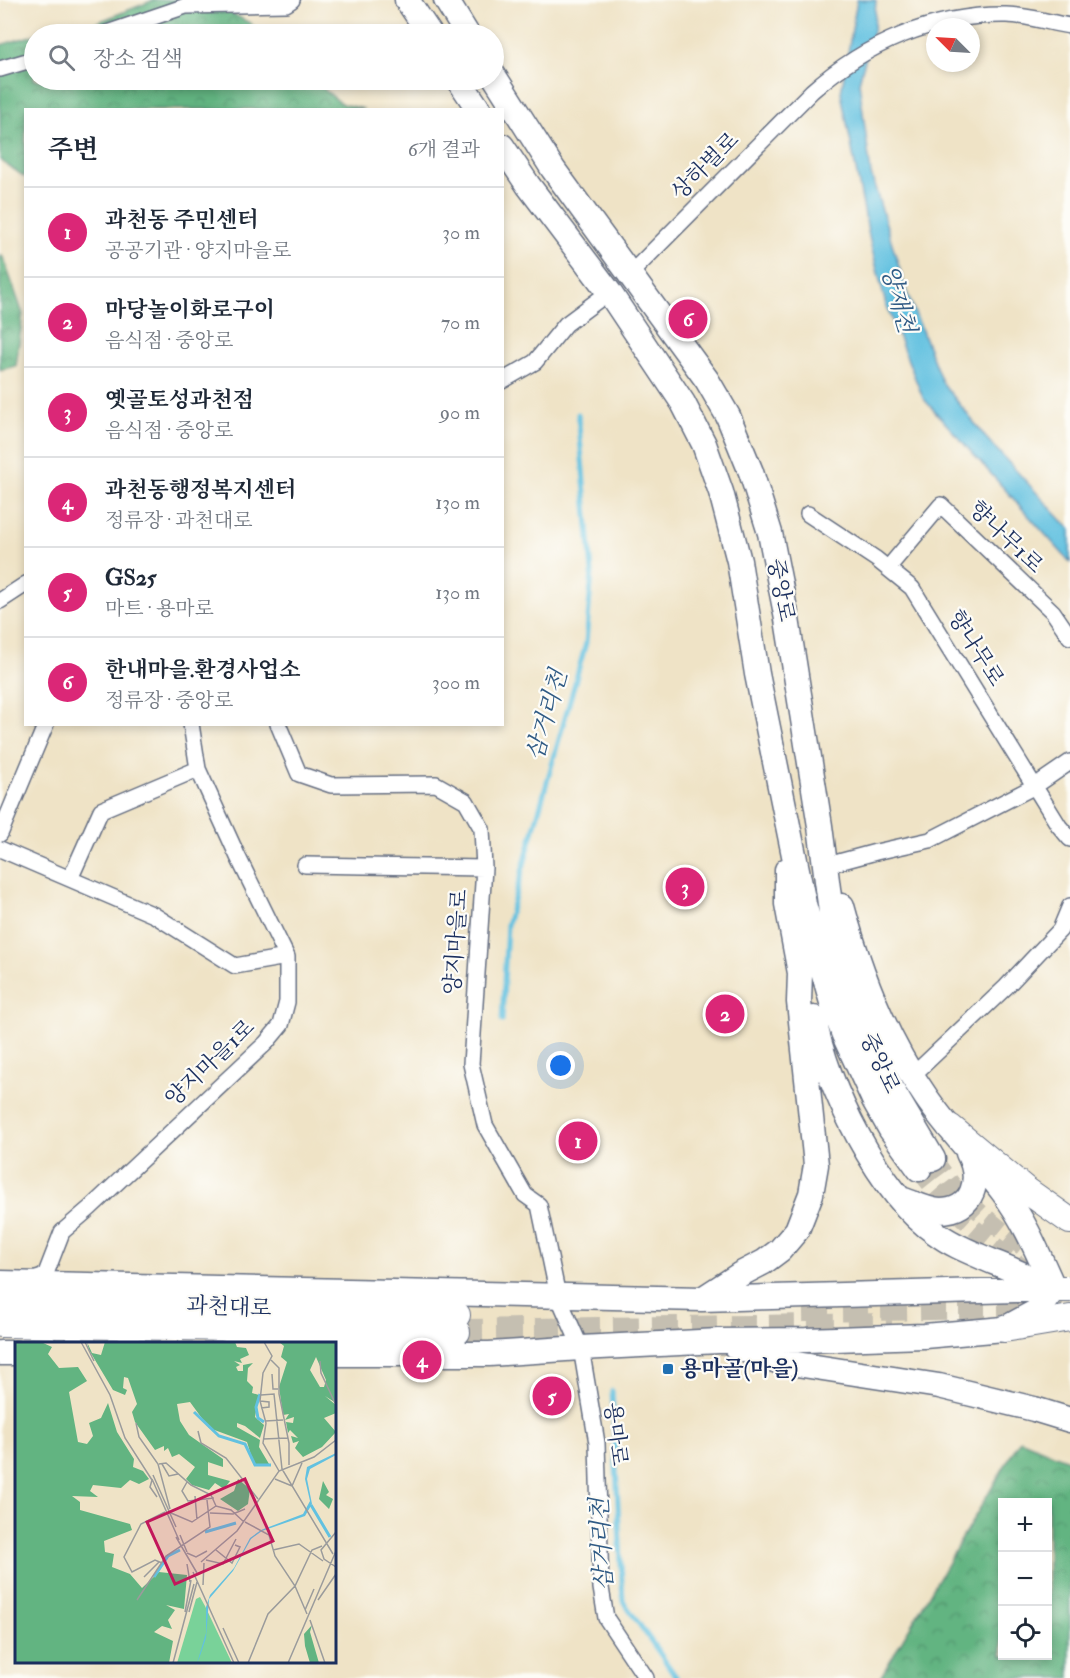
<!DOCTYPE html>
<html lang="ko">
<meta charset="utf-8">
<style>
body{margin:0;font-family:"IM FELL Double Pica","Noto Serif KR",serif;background:#f2f2f3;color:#1f2937}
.controls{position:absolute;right:18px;bottom:18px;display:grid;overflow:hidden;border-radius:0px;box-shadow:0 3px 9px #0003}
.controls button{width:54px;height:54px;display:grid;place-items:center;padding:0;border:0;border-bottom:2px solid #e0e1e3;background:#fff;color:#1f2937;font:30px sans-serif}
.compass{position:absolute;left:926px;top:18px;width:54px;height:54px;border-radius:50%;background:#fff;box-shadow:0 3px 9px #0003;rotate:294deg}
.you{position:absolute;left:561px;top:1066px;width:21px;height:21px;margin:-15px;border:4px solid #fff;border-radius:50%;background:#1a73e8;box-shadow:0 0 0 9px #1a73e833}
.badge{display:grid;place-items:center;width:39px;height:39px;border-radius:50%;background:#db2777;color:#fff;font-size:20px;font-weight:700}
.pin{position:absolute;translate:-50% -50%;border:3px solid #fff;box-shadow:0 2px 6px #0006}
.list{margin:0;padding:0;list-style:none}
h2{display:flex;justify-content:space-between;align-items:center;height:78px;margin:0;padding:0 24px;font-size:26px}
h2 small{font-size:20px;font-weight:400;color:#747a83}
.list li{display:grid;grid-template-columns:39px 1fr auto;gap:18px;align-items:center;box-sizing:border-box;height:90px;padding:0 24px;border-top:2px solid #e0e1e3}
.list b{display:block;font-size:22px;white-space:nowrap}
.list p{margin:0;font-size:20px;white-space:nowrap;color:#747a83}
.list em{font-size:20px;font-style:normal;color:#747a83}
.icon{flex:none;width:33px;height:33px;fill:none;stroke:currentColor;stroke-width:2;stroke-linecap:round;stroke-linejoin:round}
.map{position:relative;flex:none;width:1070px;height:1678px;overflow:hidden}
.search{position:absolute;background:#fff;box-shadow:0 3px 9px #0003;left:24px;top:24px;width:480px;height:66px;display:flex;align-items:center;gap:15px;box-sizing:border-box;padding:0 21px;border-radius:33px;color:#747a83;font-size:22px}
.panel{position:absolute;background:#fff;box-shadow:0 3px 9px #0003;left:24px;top:108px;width:480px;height:618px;border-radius:0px}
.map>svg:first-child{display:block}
.forest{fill:url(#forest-crowns);stroke:#3e7270;stroke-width:1.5;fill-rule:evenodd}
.water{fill:#62c1e0;stroke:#3e789f;stroke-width:1.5}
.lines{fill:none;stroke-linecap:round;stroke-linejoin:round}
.stream{stroke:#62c1e0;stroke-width:5}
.tertiary-tunnel{stroke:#c5bfb1;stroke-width:18;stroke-dasharray:18 9;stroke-linecap:butt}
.trunk-tunnel{stroke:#c5bfb1;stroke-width:26;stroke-dasharray:26 13;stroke-linecap:butt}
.minor-casing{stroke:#656e82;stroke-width:18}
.primary-casing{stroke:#656e82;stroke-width:27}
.trunk-casing{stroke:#656e82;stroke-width:28}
.minor{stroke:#fff;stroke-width:15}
.primary{stroke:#fff;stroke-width:24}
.trunk{stroke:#fff;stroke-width:26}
.poi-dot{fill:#1f6fb2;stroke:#fdfcf7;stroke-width:2}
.labels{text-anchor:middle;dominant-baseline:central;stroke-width:4.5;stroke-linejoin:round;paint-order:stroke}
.street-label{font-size:22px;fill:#1b2f5e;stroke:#fdfcf7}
.poi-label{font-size:22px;font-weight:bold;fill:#1b2f5e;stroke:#fdfcf7;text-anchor:start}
.water-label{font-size:24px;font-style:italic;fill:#305b85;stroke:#fdfcf7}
.inset-river{fill:none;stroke:#62c1e0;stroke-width:3}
.inset-road{fill:none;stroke:#9a9b9c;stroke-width:1.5}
.view{fill:#c2185b;fill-opacity:0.15;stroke:#c2185b;stroke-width:3}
.inset-edge{fill:none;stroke:#1b2f5e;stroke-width:3}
</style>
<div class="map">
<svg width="1070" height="1678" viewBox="0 0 1070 1678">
<defs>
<pattern id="forest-crowns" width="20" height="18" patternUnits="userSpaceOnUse" patternTransform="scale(1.5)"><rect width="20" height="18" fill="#62b481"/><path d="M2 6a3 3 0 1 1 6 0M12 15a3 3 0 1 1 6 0" fill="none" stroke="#50936d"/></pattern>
</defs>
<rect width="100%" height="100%" fill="#fdfcf7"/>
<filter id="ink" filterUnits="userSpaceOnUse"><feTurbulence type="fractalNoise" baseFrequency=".0167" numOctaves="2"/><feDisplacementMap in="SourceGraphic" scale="12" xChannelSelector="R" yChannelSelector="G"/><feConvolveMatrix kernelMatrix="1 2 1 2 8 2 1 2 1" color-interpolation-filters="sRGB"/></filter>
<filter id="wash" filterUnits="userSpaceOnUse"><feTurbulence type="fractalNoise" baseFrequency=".008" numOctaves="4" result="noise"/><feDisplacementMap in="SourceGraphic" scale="24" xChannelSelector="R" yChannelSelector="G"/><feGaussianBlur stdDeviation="1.35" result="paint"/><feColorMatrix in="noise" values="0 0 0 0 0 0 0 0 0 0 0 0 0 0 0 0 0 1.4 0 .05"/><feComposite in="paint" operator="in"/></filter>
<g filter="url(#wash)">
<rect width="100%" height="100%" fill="#efe3c6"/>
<path class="forest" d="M154 0H207L250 23 262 34H38L93 24Z
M34 35V80H313L342 104 364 109 26 110 25 177 0 160V45Z
M0 255 3 257 23 314 16 366 0 370Z
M1020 1440 1070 1461V1678H880ZM1002 1502H1048V1656H1002Z"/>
<path class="water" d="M857 0H876L874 27 859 82 871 174 906 290 942 382 987 439 1070 529V562L923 398 886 305 870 241 841 93Z"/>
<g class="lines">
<path class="stream" d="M502 1021 507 925 586 643 592 572 578 414
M612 1391 623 1601 677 1678"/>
</g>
</g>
<g filter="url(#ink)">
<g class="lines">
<path class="tertiary-tunnel" d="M933 1159 956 1190 984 1216 1040 1261
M919 1169C947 1209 986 1238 1024 1269"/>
<path class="trunk-tunnel" d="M803 1309 1070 1305
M457 1332 892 1326"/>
<g class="minor-casing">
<path id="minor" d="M104 34 186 6 286 4 292 0
M0 69 34 59
M630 274 812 91C865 44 934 14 1006 15 1026 15 1050 23 1070 26
M502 381 535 362 566 324 609 292
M808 514 876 559 912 588 1059 826 1070 839
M888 568 941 505 1053 612 1070 637
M0 601 26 584
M278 724 299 774 331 785 436 784 466 801 482 829 484 868 471 1064 485 1125 525 1195 539 1205 558 1296 581 1348 597 1443 601 1588 606 1618 646 1678
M0 834 46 724
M0 849 154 915 235 966 287 957
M835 863 876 852 930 840 1035 786 1070 762
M305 865 484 868
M70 879 101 810 198 769
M913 1075 1006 987 1060 930 1070 906
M31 1281 45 1276 62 1232 90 1208 266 1043 281 1025 287 1002V957L238 857 198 769 191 724"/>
</g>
<g class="primary-casing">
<path id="primary" d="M407 0 430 34
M446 0 467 34
M494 76 553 169 707 380 728 416 751 472 770 533 787 619 820 826 837 959 866 1036 886 1080 933 1159
M459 80 479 110
M502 146 528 185 609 292 683 403 704 444 721 492 739 561 757 674 804 904 833 1006 844 1035 874 1100 891 1130 919 1169
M842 906C860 973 886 1040 926 1097 949 1131 979 1160 1003 1192 1025 1221 1039 1256 1054 1289
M814 1018C825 1084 880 1195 936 1233 953 1246 973 1253 993 1262 1012 1269 1030 1278 1048 1286
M904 1200C916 1204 927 1210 940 1211 974 1211 982 1179 968 1153
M0 1283 702 1299 1054 1289
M702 1299 739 1275 764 1262 780 1250 797 1230 811 1194 816 1165 799 1002 800 973 787 904V870
M736 1347 777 1361 939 1386 1034 1409 1070 1420
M0 1353H16
M334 1354H489L581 1348 719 1341 806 1340 924 1336 1004 1329 1037 1311 1054 1289"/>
</g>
<g class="trunk-casing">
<path id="trunk" d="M950 1127 1026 1190 1070 1221
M1054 1289H1070
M0 1300 457 1315
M0 1324 457 1332
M1004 1329 1070 1318"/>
</g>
<use href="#minor" class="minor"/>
<use href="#primary" class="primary"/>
<use href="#trunk" class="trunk"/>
</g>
</g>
<rect class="poi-dot" x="662" y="1363" width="12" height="12" rx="3"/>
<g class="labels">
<g class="street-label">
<text transform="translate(705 166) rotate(-45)">상하벌로</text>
<text transform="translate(1006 537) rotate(44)">향나무1로</text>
<text transform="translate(781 590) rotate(79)">중앙로</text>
<text transform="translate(976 648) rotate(58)">향나무로</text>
<text transform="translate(456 942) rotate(-86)">양지마을로</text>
<text transform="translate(210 1063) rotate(-44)">양지마을1로</text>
<text transform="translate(880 1063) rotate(65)">중앙로</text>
<text transform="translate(229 1307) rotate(2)">과천대로</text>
<text transform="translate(616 1434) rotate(83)">용마로</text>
</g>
<g class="poi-label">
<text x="680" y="1369">용마골(마을)</text>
</g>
<g class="water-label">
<text transform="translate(898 299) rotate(74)">양재천</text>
<text transform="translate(547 715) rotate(-74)">삼거리천</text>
<text transform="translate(602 1544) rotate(-93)">삼거리천</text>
</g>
</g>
<g transform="translate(15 1342)">
<rect width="321" height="321" fill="#efe3c6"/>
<path d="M185 255 190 264 217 321H162L181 257Z" fill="#79d299"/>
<path d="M0 0H26L37 5 33 12 44 26 63 25 72 39 54 50 63 100 72 102 78 94 74 81 86 76 93 61 102 90 119 117 118 125 128 129 134 137 124 142 115 138 106 146 78 143 75 149 83 155 57 154 65 160V168L115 182 117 188 89 199 90 210 99 212 97 225 115 232 127 246 144 230 172 233 169 267 151 263 160 268 153 278 157 287 147 284 139 290 158 299 154 321H0ZM72 0 77 11 86 13 90 0H220L222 5 231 6 234 13 225 17 227 21 219 19 225 23 221 25 223 29H228V23L238 21 233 26 232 39 238 45 237 51 244 53 240 75 249 83 245 96 230 84 222 81V85L245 98 244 105 254 122 239 123 232 100 194 86 175 60 162 62 165 79 174 93 208 117V125L193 120V133L215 139 209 147 200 141 194 148 177 143 171 137 180 125 164 112 157 115 153 106 149 109V104L140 108 120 80 117 70 122 62 113 36 109 35 108 46 112 48 110 53 98 48 74 8ZM264 0H321V61L310 54 321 63V71L309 76 321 90 307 105 288 115 280 106 284 99 278 101 276 94 283 96 275 88 273 91 271 80 278 81 279 75 270 78 274 72 268 73 264 45 272 20 266 15 269 4ZM301 15 311 38 309 45H305L295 28ZM223 137 235 147 233 162 223 169 205 157 219 149ZM308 139 314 150 311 153 318 157 314 167 304 157ZM297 283 295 290 304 321H295L290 304 289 292Z" fill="#62b481" fill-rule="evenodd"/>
<path d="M321 111V113L295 127 292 137 297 162 290 174 247 189 236 197 218 229 194 257 191 296 185 314 182 321 191 291V265L195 253 219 226 235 196 246 188 288 172 295 159 290 137 292 125Z" fill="#62c1e0"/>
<path class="inset-river" d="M245 52 241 65 243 76 249 80M179 70 204 94 230 102 240 123H256M296 163 315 195M190 190 221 181M139 235 153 214 165 208"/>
<path class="inset-road" d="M66 0 95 53 110 96 137 138M70 0 79 19M249 0 257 14 248 31 245 59 251 81 248 101 264 129M256 18 264 26V52L274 101V123M305 19 306 31 321 63M257 32 258 47H263M246 53 259 52 267 127 318 212M245 59 254 60V65L246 66M250 79 268 78M121 81 124 95 143 122 155 167M183 89 186 101 211 116 243 157M248 97 273 96M144 122 151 121 176 143 196 153 201 164M147 122 154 134 163 132M138 133 161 185M137 137 164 198M260 137 277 144 287 121M137 138 135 145 142 155M172 140 167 149 173 159 199 156M180 154 182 178M156 171 177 180 201 164 216 168 229 180M195 171 218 172 230 167M230 180 254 193 260 214 280 244 292 272M321 190 306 208 309 217 321 225M165 193 172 210M161 195 182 231M201 208 217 221 225 205 220 203M258 208 284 202 308 219M172 211 181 215 192 209M191 218 208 222 221 197M186 220 222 189 264 129 299 115 321 98M147 221 140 218 117 230 109 215 126 182 150 170M172 222 175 240M178 230 219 321M129 235 144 220M188 243 189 221M122 258 151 214 195 185 192 158M303 258 321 232M290 268 299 247M170 270 176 238M174 270 182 240M295 278 310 321M208 286 224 321M158 321 179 242M233 321 253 272 280 244 297 208 307 204M273 321 321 209"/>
<path class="view" d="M230 137 258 199 160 242 132 180Z"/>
<rect width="321" height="321" class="inset-edge"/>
</g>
</svg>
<div class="controls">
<button>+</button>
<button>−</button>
<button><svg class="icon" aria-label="locate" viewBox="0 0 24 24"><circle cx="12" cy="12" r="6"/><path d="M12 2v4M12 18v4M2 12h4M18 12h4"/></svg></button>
</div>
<svg class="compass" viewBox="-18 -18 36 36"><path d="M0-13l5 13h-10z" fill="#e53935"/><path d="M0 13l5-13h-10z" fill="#747a83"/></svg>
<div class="you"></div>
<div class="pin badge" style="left:578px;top:1141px">1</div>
<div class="pin badge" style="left:725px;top:1014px">2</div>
<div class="pin badge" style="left:685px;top:887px">3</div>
<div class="pin badge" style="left:422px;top:1360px">4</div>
<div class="pin badge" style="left:552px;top:1396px">5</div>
<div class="pin badge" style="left:688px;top:319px">6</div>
<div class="search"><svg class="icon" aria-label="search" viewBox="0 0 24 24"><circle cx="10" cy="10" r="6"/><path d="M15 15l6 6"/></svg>장소 검색</div>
<section class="panel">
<h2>주변<small>6개 결과</small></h2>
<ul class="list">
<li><span class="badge">1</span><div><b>과천동 주민센터</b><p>공공기관 · 양지마을로</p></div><em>30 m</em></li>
<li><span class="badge">2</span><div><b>마당놀이화로구이</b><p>음식점 · 중앙로</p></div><em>70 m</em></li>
<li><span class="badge">3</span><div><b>옛골토성과천점</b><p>음식점 · 중앙로</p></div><em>90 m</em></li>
<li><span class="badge">4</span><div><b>과천동행정복지센터</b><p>정류장 · 과천대로</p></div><em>130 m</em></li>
<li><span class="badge">5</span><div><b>GS25</b><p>마트 · 용마로</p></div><em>130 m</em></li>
<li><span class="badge">6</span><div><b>한내마을.환경사업소</b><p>정류장 · 중앙로</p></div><em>300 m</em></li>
</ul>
</section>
</div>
